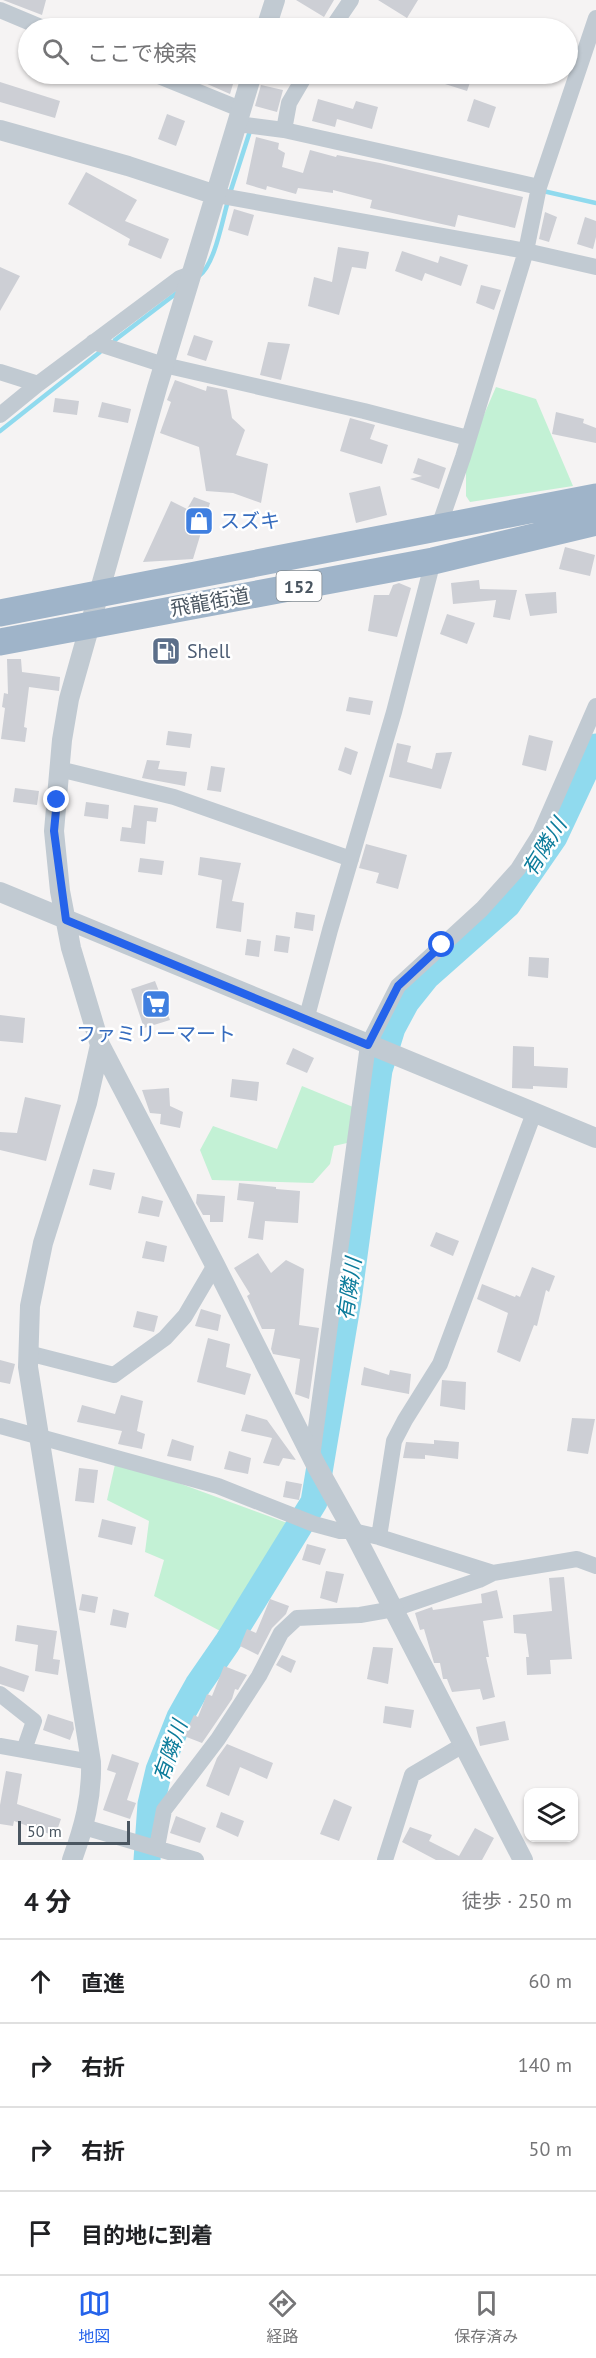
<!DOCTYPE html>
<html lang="ja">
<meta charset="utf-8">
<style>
body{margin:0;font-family:"PT Sans","Noto Sans JP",sans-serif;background:#f2f2f2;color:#202124}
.controls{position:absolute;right:18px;bottom:18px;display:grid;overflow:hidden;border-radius:12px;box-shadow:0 2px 4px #0004}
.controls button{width:54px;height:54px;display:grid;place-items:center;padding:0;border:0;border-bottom:2px solid #e0e0e0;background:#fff;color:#202124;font:30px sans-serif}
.scale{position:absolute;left:18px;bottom:15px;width:112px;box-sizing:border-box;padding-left:6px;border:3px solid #4a5661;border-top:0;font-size:16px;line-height:21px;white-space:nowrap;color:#4a5661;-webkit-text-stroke:4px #fff;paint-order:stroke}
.stop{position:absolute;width:18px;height:18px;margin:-14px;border:4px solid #2563eb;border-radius:50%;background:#fff}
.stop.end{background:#2563eb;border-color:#fff;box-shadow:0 2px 6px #0008}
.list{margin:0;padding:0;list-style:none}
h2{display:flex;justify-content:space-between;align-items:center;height:78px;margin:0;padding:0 24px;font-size:26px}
h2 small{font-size:20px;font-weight:400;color:#757577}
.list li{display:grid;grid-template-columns:39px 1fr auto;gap:18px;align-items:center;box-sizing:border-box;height:84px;padding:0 24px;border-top:2px solid #e0e0e0}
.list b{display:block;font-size:22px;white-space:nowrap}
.list em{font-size:20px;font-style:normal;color:#757577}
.icon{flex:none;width:33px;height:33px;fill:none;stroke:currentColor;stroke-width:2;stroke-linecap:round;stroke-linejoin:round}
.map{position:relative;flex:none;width:596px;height:1860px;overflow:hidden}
.search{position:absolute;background:#fff;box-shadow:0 2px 4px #0004;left:18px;right:18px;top:18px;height:66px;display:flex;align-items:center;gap:15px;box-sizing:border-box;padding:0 21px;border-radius:33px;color:#757577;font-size:22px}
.sheet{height:414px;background:#fff}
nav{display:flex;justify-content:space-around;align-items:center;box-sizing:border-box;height:84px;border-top:2px solid #e0e0e0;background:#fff;font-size:16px;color:#757577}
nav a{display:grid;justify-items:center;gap:3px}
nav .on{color:#2563eb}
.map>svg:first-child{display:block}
.green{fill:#c3f1d5}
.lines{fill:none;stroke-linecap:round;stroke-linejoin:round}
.stream{stroke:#90daee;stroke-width:4.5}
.river{stroke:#90daee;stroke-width:27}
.building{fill:#cdcfd5}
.minor{stroke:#c1cad2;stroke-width:16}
.tertiary{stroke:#c1cad2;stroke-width:20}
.trunk{stroke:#9fb4c9;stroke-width:27}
.route{stroke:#2563eb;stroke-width:8}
.labels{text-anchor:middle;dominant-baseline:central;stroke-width:5;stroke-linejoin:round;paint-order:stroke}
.shield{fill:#fff;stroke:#808990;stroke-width:1.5}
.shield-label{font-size:18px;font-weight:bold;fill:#4a5661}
.shop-label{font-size:20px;fill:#366cbe;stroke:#fff;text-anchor:start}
.street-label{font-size:20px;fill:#4a5661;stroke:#fff}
.service-label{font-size:20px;fill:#4e5e75;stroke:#fff;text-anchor:start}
.water-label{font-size:21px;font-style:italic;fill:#0c7c9b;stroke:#fff}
</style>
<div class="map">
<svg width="596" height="1860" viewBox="0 0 596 1860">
<rect width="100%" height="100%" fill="#f5f3f3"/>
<path class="green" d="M496 387 536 399 573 486 470 502 466 496V456Z
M302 1086 353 1107 347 1143 334 1146 330 1164 313 1183 212 1180 200 1150 213 1126 277 1149Z
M116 1460 290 1524 224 1633 154 1596 164 1560 145 1552 149 1521 107 1500Z"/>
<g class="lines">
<path class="stream" d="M543 191 596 203
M230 193 250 131
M199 276C215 264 222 221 228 201
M115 340 178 292
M0 431 100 352"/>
<path class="river" d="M147 1860 151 1804 159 1770 180 1717 198 1685 227 1643 314 1502 348 1300 379 1070 392 1028 406 1002 426 977 507 905 554 837 596 747"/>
</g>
<path class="building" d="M3 0H46L42 15Z
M296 0H334L324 17Z
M378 0H418L407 18Z
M208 74H236L230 94 205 83Z
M449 74H473L467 91 445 84Z
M0 82 60 101 55 118 0 102Z
M261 85 283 90 277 112 255 106Z
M318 99 353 109 356 101 378 107 372 129 337 119 335 127 312 121Z
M474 99 496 107 489 128 467 121Z
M167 114 185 121 176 146 158 139Z
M256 137 279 143 278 149 285 153 282 167 303 173 310 150 336 157 337 155 380 163 523 197 515 228 458 215 455 227 370 208 372 200 333 190V193L298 188 296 194 267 186 266 190 246 184Z
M86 172 137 200 125 221 169 239 161 259 128 245 130 239 68 204Z
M234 209 254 215 248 236 228 230Z
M545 212 557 217 549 242 539 239Z
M585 217 596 221V237L593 249 577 244Z
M338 247 369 252 366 269 352 267 339 315 308 306 314 277 332 282Z
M402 251 438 263 440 256 468 265 461 286 425 273 422 281 395 271Z
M0 267 20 276 0 311Z
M481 285 501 290 494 310 476 303Z
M194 335 213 341 206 361 187 355Z
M268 342 290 344 281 380 260 375Z
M175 380 206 391 207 386 227 390 232 418 245 430 236 455 268 464 261 503 233 493 206 491 199 447 160 433 171 402 167 400Z
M55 398 79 401 77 415 53 412Z
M102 402 131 409 128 423 98 417Z
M556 412 584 419 583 423 596 428V443L552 434Z
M350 418 375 425 370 439 388 445 382 464 340 451Z
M418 458 446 468 439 489 410 479 422 476 413 473Z
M380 486 387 515 356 523 349 493Z
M194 497 210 503 193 559 143 562 171 501 187 509Z
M565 547 595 555 590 576 559 569Z
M479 580 480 589 517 590 510 620 493 617 496 600 453 604 451 583Z
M399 583 411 588 397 637 368 631 374 595H389L393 585Z
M556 592 557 613 530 616 525 594Z
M447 614 475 623 467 644 440 634Z
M7 659H21L22 672 60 677 59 691 29 687 24 727 27 728 25 742 1 739 5 708 2 707 4 693 8 694Z
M349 697 373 701 370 715 346 711Z
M168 731 192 734 190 748 166 745Z
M529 735 553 741 546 771 522 765Z
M397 743 411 746 407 762 432 769 436 753 452 752 441 789 389 777Z
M345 747 358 752 351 775 338 770Z
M147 760 160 761 158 769 187 772 185 786 142 778Z
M211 766 225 768 221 792 207 790Z
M15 788 39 791 37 805 13 802Z
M86 802 109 805 108 819 84 816Z
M134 805 158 808 156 822 147 821 145 844 120 841 122 827 131 828Z
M366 844 407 855 398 889 376 883 379 873 359 868Z
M200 857 241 863 232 901 244 903 241 932 216 928 222 880 198 875Z
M140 858 164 861 162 875 138 872Z
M296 912 315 915 313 931 294 928Z
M276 935 290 937 288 953 274 951Z
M247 939 261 941 259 957 245 955Z
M529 957 549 958 548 978 528 976Z
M155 981 170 1020 144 1028 131 989Z
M0 1015 25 1018 23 1043 0 1041Z
M513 1046 534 1047V1066L568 1068 567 1088 533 1086V1089L512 1088Z
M293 1048 314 1058 307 1073 286 1064Z
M232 1079 259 1082 257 1101 230 1097Z
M169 1088 170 1106 183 1112 180 1128 160 1124 161 1114 150 1113 142 1090Z
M25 1097 61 1105 46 1161 0 1150V1132L17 1133Z
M93 1169 115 1173 111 1190 89 1185Z
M239 1183 276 1187V1189L300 1191 298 1223 265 1221 263 1240 248 1238 254 1202 237 1200Z
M197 1194 225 1196 223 1222H210V1215H203L196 1203Z
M142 1196 163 1201 159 1217 138 1213Z
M436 1232 459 1241 453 1256 430 1246Z
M146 1241 167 1246 164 1262 142 1258Z
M258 1253 271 1273 286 1260 304 1269 299 1325 319 1328 309 1399 295 1394 300 1359 273 1354 271 1349 275 1329H262L247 1296 250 1294 234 1268Z
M532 1267 555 1276 549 1292 546 1290 537 1326 534 1325 520 1362 497 1352 508 1313 477 1299 482 1284 515 1297 516 1295 520 1297Z
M201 1309 221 1315 218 1331 195 1326Z
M137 1311 158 1316 154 1332 133 1327Z
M208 1338 230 1344 226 1367 251 1374 245 1395 197 1382Z
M0 1360 15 1364 10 1384 0 1382Z
M364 1367 389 1375 390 1370 411 1374 409 1394 361 1385Z
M442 1380 466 1382 465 1410 440 1406Z
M121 1395 143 1401 137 1431 145 1434 142 1449 118 1444 122 1431 77 1422 82 1405 115 1414Z
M246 1414 267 1420 296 1460 283 1458 279 1466 263 1463 272 1438 241 1431Z
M572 1418 595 1419 588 1454 567 1451Z
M172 1439 194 1446 191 1461 167 1456Z
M434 1440 459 1442 458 1459 425 1455V1459L403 1458 406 1442 434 1444Z
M229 1451 251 1458 248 1474 224 1469Z
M79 1468 98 1470 94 1503 75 1501Z
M286 1481 302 1484 299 1500 283 1497Z
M102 1519 136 1527 132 1545 98 1537Z
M307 1544 326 1549 320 1565 302 1560Z
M326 1571 344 1574 337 1603 320 1598Z
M564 1577 572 1659 550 1660 551 1674 527 1675 526 1657H529L526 1634 514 1633 513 1615 552 1611 549 1578Z
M497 1590 503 1618 483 1621 489 1657H486L495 1697 483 1700 480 1689 452 1692 447 1679H443L440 1663H434L424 1629 420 1630 415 1613 432 1607 433 1610 482 1603 481 1594Z
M82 1594 98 1597 95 1613 79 1610Z
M270 1599 289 1606 286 1614 272 1628 258 1655 240 1646 247 1629 256 1633Z
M113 1609 129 1613 126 1628 110 1625Z
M17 1625 57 1631 53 1659 60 1660 58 1675 35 1671 38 1645 15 1641Z
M373 1647 393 1648 388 1684 367 1679Z
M282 1655 296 1661 291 1673 276 1665Z
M0 1666 29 1676 24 1692 0 1684Z
M224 1666 247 1675 238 1690 235 1689 232 1699 202 1743 184 1736 194 1715 198 1717 207 1694 212 1696Z
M385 1706 414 1710 411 1728 383 1723Z
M48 1714 73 1722 74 1729 70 1740 43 1730Z
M505 1721 509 1740 480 1746 476 1727Z
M227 1744 273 1763 267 1779 240 1767 229 1796 206 1786 217 1758Z
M112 1754 139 1763 127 1800 136 1803 130 1819 103 1810 116 1773 107 1770Z
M6 1771 22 1774 17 1804 61 1819 55 1836 14 1821 13 1826 0 1824V1805Z
M334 1799 352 1807 339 1841 320 1834Z
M221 1812 244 1821 238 1837 216 1827Z
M176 1816 206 1828 200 1843 170 1833Z
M410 1827 432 1835 429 1841 459 1856 475 1828 494 1838 482 1860H436L402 1842Z"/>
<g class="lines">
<path class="minor" d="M0 10 43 28
M332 28 351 0
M154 74 240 109
M237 124 284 130 539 187
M284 130 289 103 306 74
M216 195 526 251 596 267
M93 342 164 365 364 411 468 438
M0 372 38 384
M0 415 38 384 180 278 191 274
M438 529 463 457 526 251 539 187 596 18
M59 769 174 797 351 859
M306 1020 330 930 394 712 433 561
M28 1353 114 1375 165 1338 185 1316 215 1265
M0 1426 218 1486 314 1524 340 1531H353L379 1537 493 1573 577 1559 596 1566
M312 1457 368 1045 398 986 482 909 518 869 540 834 596 706
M379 1537 394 1441 405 1420 440 1364 534 1113
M0 1694 34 1721 24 1750
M0 1746 91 1762
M84 1827 196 1860
M157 1847 164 1810 218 1739 259 1676 281 1633 297 1618 360 1615 394 1609 479 1580 493 1573
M385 1860 412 1775 463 1745"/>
<path class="tertiary" d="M266 28 275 0
M0 130 128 166 216 195
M0 892 596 1138
M100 1045 215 1265 316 1465 353 1531 523 1860
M72 1860C84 1827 92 1798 91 1762L28 1367 30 1306 43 1243 87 1103 100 1045 71 948 60 891 54 831 62 740 69 699 157 388 252 74"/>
<path class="trunk" d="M0 613 596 497
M0 642 433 561 596 522"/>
</g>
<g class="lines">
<path class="route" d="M57 800 54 831 66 920 368 1045 398 986 442 945"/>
</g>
<defs>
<g id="shop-square" transform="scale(1.5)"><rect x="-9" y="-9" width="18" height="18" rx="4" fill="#3f7fe0" stroke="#fff"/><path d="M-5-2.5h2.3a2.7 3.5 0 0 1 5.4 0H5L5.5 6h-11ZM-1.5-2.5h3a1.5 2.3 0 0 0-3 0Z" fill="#fff"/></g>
<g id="fuel-square" transform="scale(1.5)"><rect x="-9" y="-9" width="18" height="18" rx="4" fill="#5c6f8a" stroke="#fff"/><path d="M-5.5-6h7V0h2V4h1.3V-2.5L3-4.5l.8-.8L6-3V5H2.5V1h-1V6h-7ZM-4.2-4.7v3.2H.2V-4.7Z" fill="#fff"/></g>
<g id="supermarket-square" transform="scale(1.5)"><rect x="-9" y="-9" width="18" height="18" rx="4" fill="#3f7fe0" stroke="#fff"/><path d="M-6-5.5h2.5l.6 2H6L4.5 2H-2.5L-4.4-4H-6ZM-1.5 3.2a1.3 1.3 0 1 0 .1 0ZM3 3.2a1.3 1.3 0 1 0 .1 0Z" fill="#fff"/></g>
</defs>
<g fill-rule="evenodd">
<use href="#shop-square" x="199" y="521"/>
<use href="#fuel-square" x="166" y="651"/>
<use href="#supermarket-square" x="156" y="1004"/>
</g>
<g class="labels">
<rect class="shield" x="276.5" y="571" width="45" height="30" rx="4.5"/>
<g class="shield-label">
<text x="299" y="586">152</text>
</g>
<g class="shop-label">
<text x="220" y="521">スズキ</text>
<text x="156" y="1034" text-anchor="middle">ファミリーマート</text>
</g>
<g class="street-label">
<text transform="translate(210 602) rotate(-10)">飛龍街道</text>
</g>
<g class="service-label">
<text x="187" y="651">Shell</text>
</g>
<g class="water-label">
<text transform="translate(544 847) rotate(-58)">有隣川</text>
<text transform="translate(349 1289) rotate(-82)">有隣川</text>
<text transform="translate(170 1751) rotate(-71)">有隣川</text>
</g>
</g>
</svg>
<div class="controls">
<button><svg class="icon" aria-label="layers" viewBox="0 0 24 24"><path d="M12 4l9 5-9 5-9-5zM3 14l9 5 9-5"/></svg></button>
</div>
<div class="scale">50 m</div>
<div class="stop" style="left:442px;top:945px"></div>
<div class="stop end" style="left:57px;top:800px"></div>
<div class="search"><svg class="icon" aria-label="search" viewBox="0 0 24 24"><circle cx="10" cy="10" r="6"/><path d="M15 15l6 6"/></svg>ここで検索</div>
</div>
<section class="sheet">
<h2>4 分<small>徒歩 · 250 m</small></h2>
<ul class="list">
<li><svg class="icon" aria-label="ahead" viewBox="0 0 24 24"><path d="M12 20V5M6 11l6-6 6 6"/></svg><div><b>直進</b></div><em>60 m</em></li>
<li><svg class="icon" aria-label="right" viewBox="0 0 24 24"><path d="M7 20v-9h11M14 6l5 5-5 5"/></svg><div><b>右折</b></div><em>140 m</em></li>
<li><svg class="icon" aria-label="right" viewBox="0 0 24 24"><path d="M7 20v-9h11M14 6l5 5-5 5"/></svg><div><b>右折</b></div><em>50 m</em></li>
<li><svg class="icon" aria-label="arrive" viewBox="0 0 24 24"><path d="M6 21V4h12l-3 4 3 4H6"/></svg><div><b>目的地に到着</b></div></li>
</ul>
</section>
<nav>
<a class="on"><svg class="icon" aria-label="map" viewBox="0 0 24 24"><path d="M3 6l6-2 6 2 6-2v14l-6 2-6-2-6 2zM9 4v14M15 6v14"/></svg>地図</a>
<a><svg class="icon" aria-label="directions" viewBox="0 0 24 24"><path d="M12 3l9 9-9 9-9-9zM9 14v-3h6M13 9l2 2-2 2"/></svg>経路</a>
<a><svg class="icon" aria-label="saved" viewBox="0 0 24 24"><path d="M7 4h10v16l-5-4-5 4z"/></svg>保存済み</a>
</nav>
